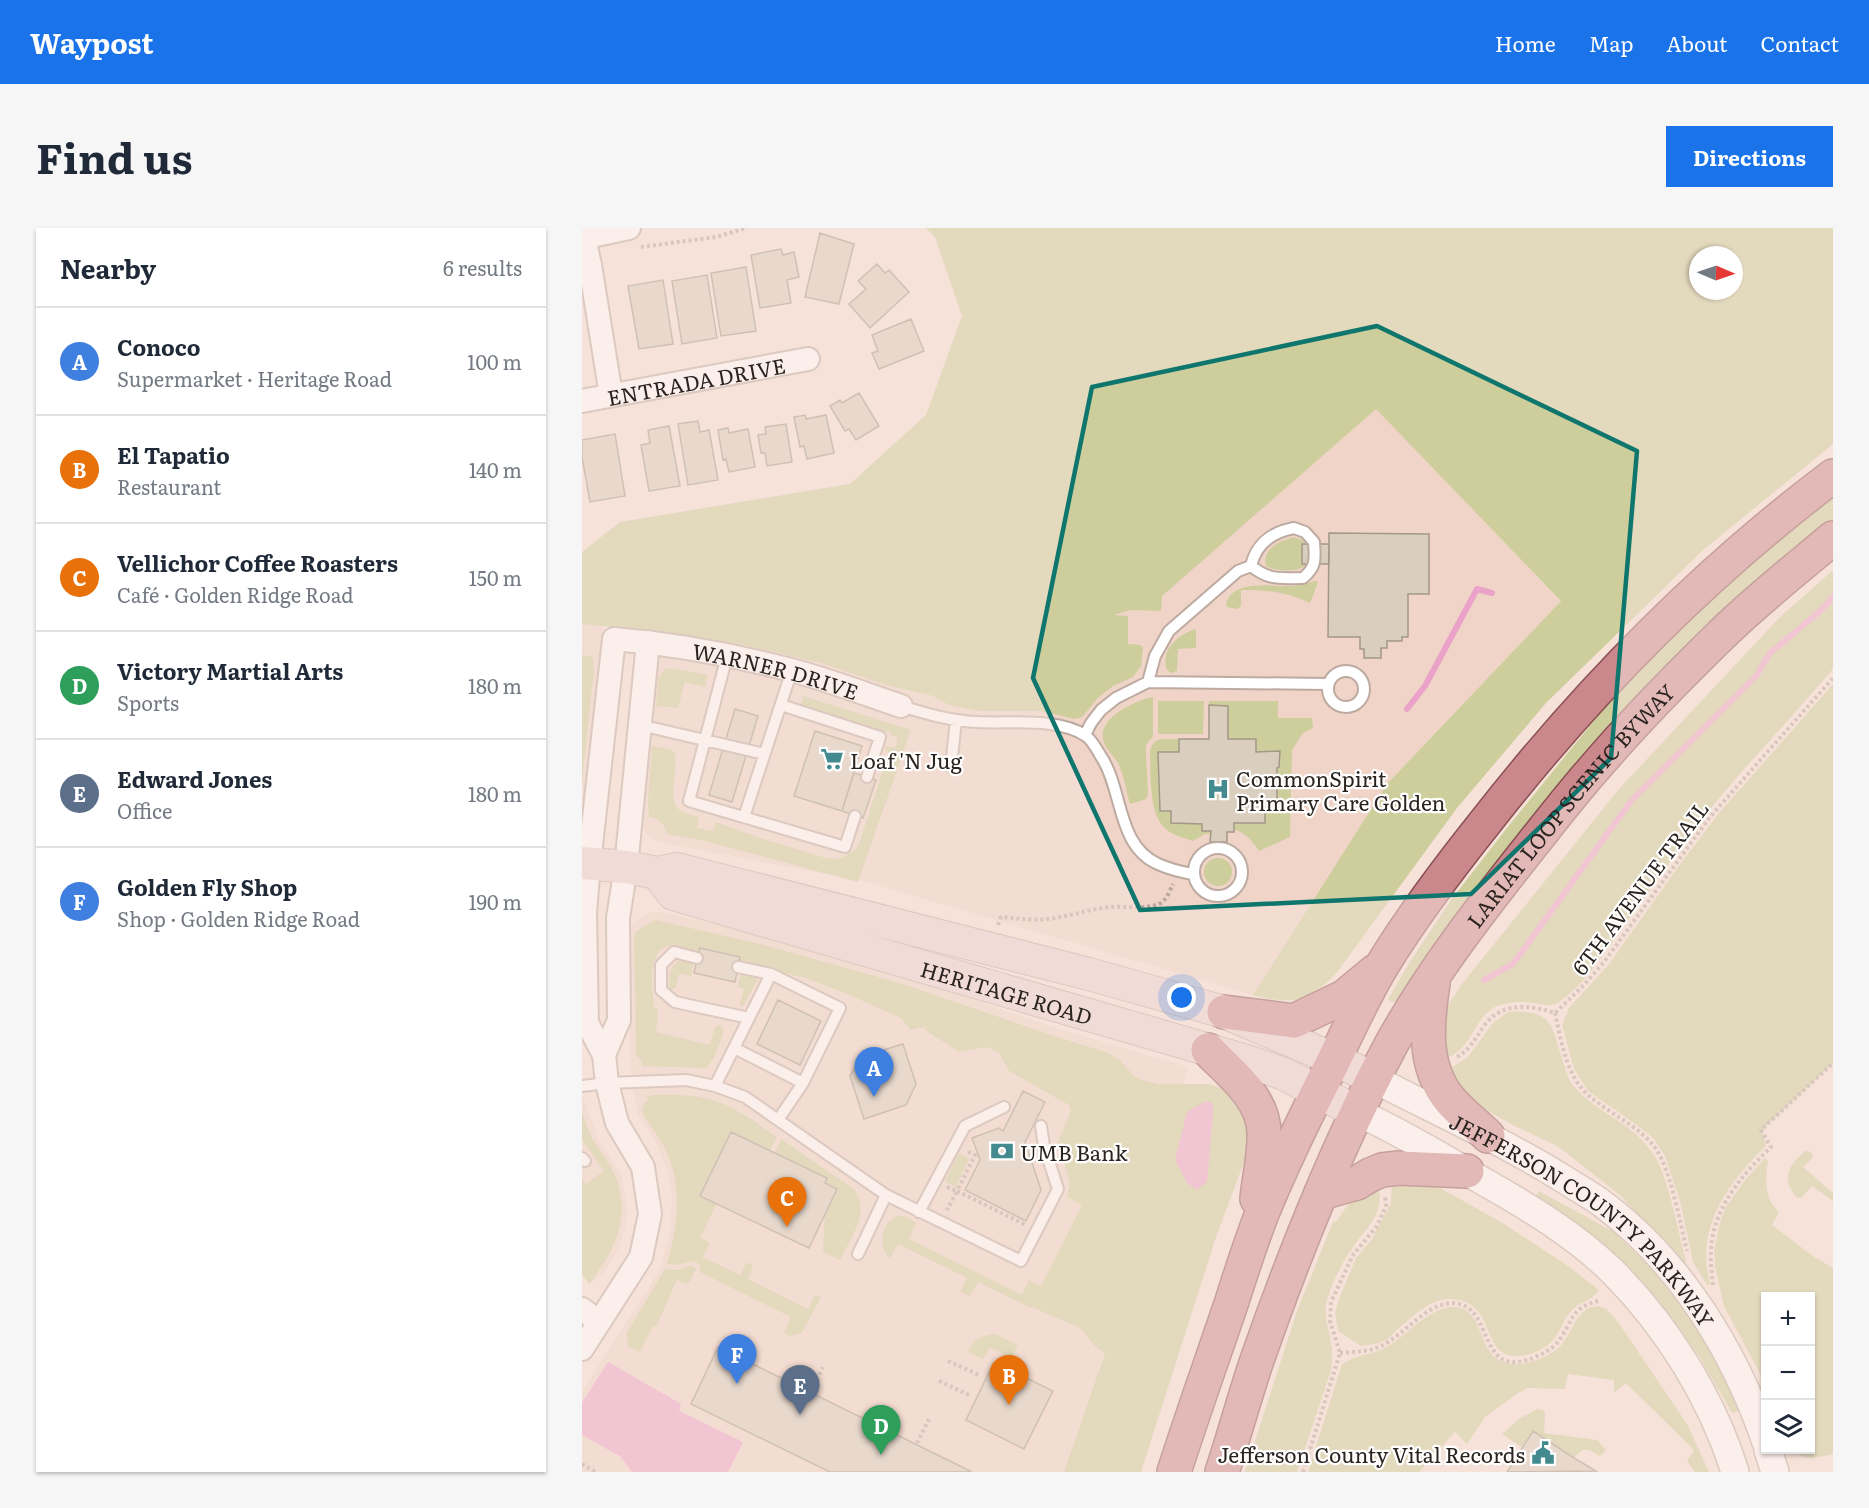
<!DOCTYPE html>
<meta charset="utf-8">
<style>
body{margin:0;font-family:Literata,serif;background:#f6f6f7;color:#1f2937}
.controls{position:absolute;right:18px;bottom:18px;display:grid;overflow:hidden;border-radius:0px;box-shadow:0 2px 4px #0004}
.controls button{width:54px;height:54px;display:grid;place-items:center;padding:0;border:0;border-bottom:2px solid #e0e1e3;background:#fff;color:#1f2937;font:30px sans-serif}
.compass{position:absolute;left:1107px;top:18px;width:54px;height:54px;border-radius:50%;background:#fff;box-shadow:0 2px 4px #0004;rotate:92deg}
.you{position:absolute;left:600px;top:770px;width:21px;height:21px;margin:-15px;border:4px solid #fff;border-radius:50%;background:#1a73e8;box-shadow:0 0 0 9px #1a73e833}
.badge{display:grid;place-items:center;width:39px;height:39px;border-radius:50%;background:#1a73e8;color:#fff;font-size:20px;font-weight:700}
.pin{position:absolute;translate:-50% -50px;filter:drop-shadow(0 2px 3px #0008)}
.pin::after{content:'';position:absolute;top:32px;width:21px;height:18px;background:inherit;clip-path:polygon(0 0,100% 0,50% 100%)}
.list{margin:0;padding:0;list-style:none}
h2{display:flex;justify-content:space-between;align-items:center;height:78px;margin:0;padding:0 24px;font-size:26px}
h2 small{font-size:20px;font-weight:400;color:#747a83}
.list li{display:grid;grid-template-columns:39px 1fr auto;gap:18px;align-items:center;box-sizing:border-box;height:108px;padding:0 24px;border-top:2px solid #e0e1e3}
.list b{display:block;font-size:22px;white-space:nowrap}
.list p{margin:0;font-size:20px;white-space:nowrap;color:#747a83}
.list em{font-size:20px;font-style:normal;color:#747a83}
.icon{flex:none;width:33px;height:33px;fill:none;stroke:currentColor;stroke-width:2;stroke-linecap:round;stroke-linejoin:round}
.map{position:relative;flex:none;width:1251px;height:1244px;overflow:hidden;border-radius:0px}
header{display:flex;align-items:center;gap:36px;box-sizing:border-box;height:84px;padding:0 30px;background:#1a73e8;color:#fff}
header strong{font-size:28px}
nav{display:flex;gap:33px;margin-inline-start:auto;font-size:21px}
.intro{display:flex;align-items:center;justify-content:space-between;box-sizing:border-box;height:144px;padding:0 36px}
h1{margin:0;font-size:42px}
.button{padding:15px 27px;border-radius:0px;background:#1a73e8;color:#fff;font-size:21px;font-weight:700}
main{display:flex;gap:36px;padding:0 36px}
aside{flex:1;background:#fff;border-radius:0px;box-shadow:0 2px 4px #0004}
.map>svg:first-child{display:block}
.built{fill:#f0d4c7}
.green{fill:#cdce9c;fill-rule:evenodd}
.water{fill:#eaa2c8}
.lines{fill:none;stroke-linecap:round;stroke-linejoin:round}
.stream{stroke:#eaa2c8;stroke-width:6}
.building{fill:#dacfbe;stroke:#a39888;stroke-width:1.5}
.service-casing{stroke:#bdaaa1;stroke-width:14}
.minor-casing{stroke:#bdaaa1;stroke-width:26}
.tertiary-casing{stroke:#bdaaa1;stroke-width:30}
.secondary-casing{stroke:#bdaaa1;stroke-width:34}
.trunk-casing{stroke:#8a5153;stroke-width:36}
.path{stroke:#b6a69e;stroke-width:4;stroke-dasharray:3 3;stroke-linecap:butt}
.service{stroke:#fff;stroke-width:10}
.minor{stroke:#fff;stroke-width:22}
.tertiary{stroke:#fff;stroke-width:27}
.secondary{stroke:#ecd2d4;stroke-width:32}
.trunk{stroke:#cb888c;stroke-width:33}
.marked{fill:none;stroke:#0f766e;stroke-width:4.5;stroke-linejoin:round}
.labels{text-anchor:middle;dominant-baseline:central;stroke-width:4.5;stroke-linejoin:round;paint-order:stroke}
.street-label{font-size:21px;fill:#2a231f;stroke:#fff}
.poi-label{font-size:21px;fill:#2a231f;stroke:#fff;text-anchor:start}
</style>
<header>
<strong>Waypost</strong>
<nav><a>Home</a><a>Map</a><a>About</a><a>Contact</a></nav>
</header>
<div class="intro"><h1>Find us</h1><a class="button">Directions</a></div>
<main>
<aside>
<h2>Nearby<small>6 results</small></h2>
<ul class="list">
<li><span class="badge" style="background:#3f7fe0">A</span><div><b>Conoco</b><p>Supermarket · Heritage Road</p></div><em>100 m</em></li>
<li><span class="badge" style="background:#e8710a">B</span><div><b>El Tapatio</b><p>Restaurant</p></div><em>140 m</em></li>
<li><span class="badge" style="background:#e8710a">C</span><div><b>Vellichor Coffee Roasters</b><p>Café · Golden Ridge Road</p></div><em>150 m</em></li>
<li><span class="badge" style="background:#2e9e5b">D</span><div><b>Victory Martial Arts</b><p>Sports</p></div><em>180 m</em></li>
<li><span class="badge" style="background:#5c6f8a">E</span><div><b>Edward Jones</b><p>Office</p></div><em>180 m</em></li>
<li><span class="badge" style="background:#3f7fe0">F</span><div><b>Golden Fly Shop</b><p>Shop · Golden Ridge Road</p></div><em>190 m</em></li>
</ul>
</aside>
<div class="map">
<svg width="1251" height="1244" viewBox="0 0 1251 1244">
<rect width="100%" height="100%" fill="#f6e2d8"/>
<path class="built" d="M794 180 979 373 805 556 671 767 281 653 81 615 74 613 63 604 59 594 73 443 77 437 82 405 162 417 239 435 307 458 350 468 340 420 579 368Z
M0 324 22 397 3 583 0 589Z
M80 684 181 708 329 750 467 798 606 839 568 991 482 1244H0V1164L74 1048 80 1035 88 1006 90 970 85 941 72 911 56 887 50 854 48 822 46 711 52 696 60 688 66 685Z
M0 866 15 908 39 948 44 969 45 986 43 999 35 1023 20 1047 7 1056 0 1046Z"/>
<path class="green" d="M344 0H1251V216L1120 323 964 475 875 580 753 747C723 775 710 777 671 767L805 556 979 373 794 181 580 368 579 383 548 382 532 387 546 388V416L559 417 561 420 559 438 551 449 531 458 516 470 500 489 492 491 459 483H397L367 477 351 468 307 458 239 435 162 417 71 403 0 396V324L38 294 268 256 344 187 380 88 353 9ZM1116 27H1152V63H1116Z
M1251 262V297L817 773 809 774 806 771 829 732 869 672 925 600 1070 421Z
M712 309 720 312 724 316H720L724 337C715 345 694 343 684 338 680 320 698 313 712 309Z
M1251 342V441C1201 500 1146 555 1100 617 1077 649 1054 681 1031 713 1016 734 999 759 977 774 969 780 961 776 951 775 938 773 923 774 911 780 890 793 890 823 862 831L859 794 866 777 880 756 1037 561 1198 389Z
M733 353 736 354 728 375C703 363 686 362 659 362V378L655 381 645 379 644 377C649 350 693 359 714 358 720 357 726 355 733 353Z
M614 401V420L596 421 595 443 589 445 585 442C578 422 596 406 614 401Z
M0 427 8 428 11 430 12 441 0 554Z
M88 440 126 447 123 459 103 454 96 480 74 478 76 450 83 441Z
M1251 456V835L1180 902 1184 918C1153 948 1124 984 1124 1029 1124 1039 1127 1048 1128 1057H1125L1111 1034 1098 973 1083 928 1072 911 1055 897 1006 863 992 841 980 797 987 780 1027 736 1099 635 1137 585Z
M221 468 329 502 276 654 119 612 85 606C83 596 76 590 67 589L66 573 70 518 88 521 92 524C98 540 83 573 99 583 104 586 111 587 117 589L115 600 131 603 134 594 181 611 244 630 257 631 273 622 277 616 307 524 303 522 304 518 313 520 316 509 308 507 309 505 219 477Z
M571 469V508L564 517V524L566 567 564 571 548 576C544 562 542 547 536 535 532 528 522 519 521 511 516 489 555 472 571 469Z
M576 473H622L621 506H576Z
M627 473H696V490H730L731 500 721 505 710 522 708 609 677 623C670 613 664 604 652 602V595H683V584H695V540L697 539 698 523 674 524V511H646V478L627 477Z
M580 511H597V524H576L578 582 589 583V595L620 596V603H629V606H623L611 613C603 610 592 608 585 602 566 588 569 545 568 524 569 516 573 512 580 511Z
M622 644a14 14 0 1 1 28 0a14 14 0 1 1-28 0Z
M73 692 178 716 321 756 469 807 526 825 538 832 550 846 559 852 576 856H627L640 860 654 877 663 876 667 921 634 1009 559 1244H482L523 1125 513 1118 498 1100 450 1079 449 1080 396 1054 388 1068 378 1064 385 1050 316 1016 308 1030C295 1021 299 992 316 988 323 987 329 992 334 995L327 1011 440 1067 447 1052 459 1058 500 977 485 969 488 955 476 914 489 883 487 877 427 843 417 825 405 819 377 824 346 804 342 800H335L329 802 319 790 263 765 223 750 157 734 158 729 118 720 117 724C108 722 97 717 88 718 64 721 71 762 72 779L75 781 76 784 74 804 127 817 134 798 139 797 142 803 132 830 124 840 60 838V833L55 828 54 823 52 710 54 703Z
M99 732 112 734 109 748 97 746 93 760 89 762 87 760C88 748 86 738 99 732Z
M159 745 177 750 160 779 158 776 162 761 155 759Z
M926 784C975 781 969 801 983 839 985 844 986 851 990 856 1008 879 1037 890 1058 910 1063 916 1071 924 1075 932 1088 958 1096 1003 1104 1033L1101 1037 1039 968 977 919 929 896 885 871 863 844 886 829 910 796Z
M72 867C132 865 146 875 195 909L188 922 149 904 135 975 118 1010 126 1014 127 1017 121 1029 158 1047 164 1036 169 1035 171 1039 166 1051 226 1081 233 1067 239 1069 220 1105 208 1108 202 1105 209 1089 118 1044V1037L113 1033 94 1037 85 1036C96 997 101 958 83 920 76 907 67 897 60 884 61 879 61 875 66 873L65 869Z
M0 884C3 893 6 902 10 910 18 923 28 935 34 950 50 991 31 1024 7 1056L0 1046V951L4 956 22 943 0 912Z
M199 911 272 961C289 985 269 1009 258 1032L241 1024 243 987 255 961 243 955 245 950 193 925Z
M1224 922 1230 925 1231 929 1221 939 1251 965V973L1230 958 1220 969 1215 970C1198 950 1207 937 1224 922Z
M377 925 387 931 374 959 363 953Z
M1183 930 1186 933C1184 947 1182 964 1191 977 1193 980 1195 982 1197 985L1190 997 1232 1029 1251 1040V1226C1236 1229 1223 1234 1211 1222H1228V1068H1184L1183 1155 1142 1078 1133 1039 1132 1023 1138 994 1144 979 1164 951Z
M810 952 851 956 919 994 986 1038 1017 1062C1008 1074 1000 1073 991 1081 982 1089 979 1103 971 1112 963 1121 950 1127 939 1128 895 1132 918 1071 867 1071 848 1071 829 1090 816 1101 811 1105 807 1111 802 1113 795 1116 787 1117 779 1118L756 1103 753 1085 757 1071 774 1030 790 1011 809 975Z
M797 958C801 989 787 996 771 1019 760 1035 751 1052 746 1069 740 1086 747 1099 749 1115 751 1124 750 1134 749 1143L715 1244H663L715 1083 751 994H754C768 974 773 964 797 958Z
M957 963 1032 1004 1085 1056 1109 1087 1161 1182 1150 1185 1117 1128 1094 1096 1048 1040 999 1000 953 971Z
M106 1038H111L114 1041 108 1053 104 1056 95 1052 74 1099 71 1098 58 1124 46 1118 44 1106 83 1041 96 1042Z
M1016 1078 1024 1081 1036 1094 1105 1196 1127 1244H1113L1105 1233 1112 1222 1044 1155 1032 1165V1152L986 1146 983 1161 946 1160 936 1165 903 1189 885 1216 873 1204 837 1244H726L760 1136C764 1134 767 1132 772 1130 782 1126 793 1125 803 1120 824 1109 847 1078 873 1079 903 1081 895 1126 922 1134 929 1136 937 1137 944 1135 957 1132 972 1126 980 1116 992 1101 994 1080 1016 1078Z
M413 1106 436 1117 430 1129 408 1120 401 1131 386 1124C392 1110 398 1108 413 1106Z
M955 1181 961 1182 963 1185 962 1205 1015 1212 1024 1222 1018 1228 1007 1222H1000L992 1230 951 1204 941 1220 920 1206 937 1191Z"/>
<path class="water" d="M622 874H630L631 883 625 954 615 962 605 955 593 932 605 884Z
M26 1134 99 1176 97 1183 161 1214 146 1244H50L38 1228 0 1207V1175Z"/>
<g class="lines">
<path class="stream" d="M825 481 843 458 895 361 910 365
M902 752 931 736 1049 573 1174 448 1188 425 1237 384 1251 369"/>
</g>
<path class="building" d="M238 5 272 16 257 76 223 69Z
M199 21 201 27 212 24 217 49 205 52 209 75 178 80 169 27Z
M295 36 303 45 307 42 327 64 288 100 267 76 284 61 276 53Z
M164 39 174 103 139 108 129 45Z
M125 47 135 110 100 116 90 53Z
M81 52 91 116 57 121 46 58Z
M329 91 342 123 297 141 290 125 296 123 290 107Z
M277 165 297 198 274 212 267 201 263 203 248 178 258 172 260 175Z
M223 187 224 191 244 187 252 225 225 231 222 218 218 219 212 189Z
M116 193 118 204 127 202 136 252 106 257 96 196Z
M204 196 210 234 185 238 183 225H179L176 207 184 206 183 199Z
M87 198 98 258 67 263 59 217 68 215 66 202Z
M146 200 147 205 166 201 173 239 147 244 144 231 141 232 136 202Z
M33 206 43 268 8 274 0 229V212Z
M747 305 847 306V366H826V409H820V413H805V420H799V430H782V421H778V409H746Z
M720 316H747V336H720Z
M627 477 646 478V511H674V524L698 523 697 539 695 540V584H683V595H652V604H645V614H628L629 603H620V596L589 595V583H578L576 524H597V511H627Z
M153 481 176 488 150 574 127 567Z
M233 503 280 518 260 583 212 568Z
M272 545 294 552 281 590 260 583Z
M118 720 158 729 153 754 112 745Z
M196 772 239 793 218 837 175 816Z
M321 816 334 856 324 877 282 891 268 848 279 829Z
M441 863 463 874 443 914 459 962 444 993 383 962 398 932 390 910 417 900 421 903Z
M149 904 245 950 243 955 255 961 227 1020 118 968Z
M136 1119 390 1244H248L109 1176Z
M412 1134 471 1163 442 1221 384 1192Z
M951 1203 992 1230 1014 1243 925 1244Z"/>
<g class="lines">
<g class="service-casing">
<path id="service" d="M712 300 723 304 732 314C733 331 735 338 721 350 698 350 688 353 669 338 674 316 690 304 712 300Z
M145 428 107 573 263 619 273 588
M746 461a18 18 0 1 1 36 0a18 18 0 1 1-36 0Z
M566 454 573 428 587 403 656 343 669 338
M199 477 298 509 285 549
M319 478C345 486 369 493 395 494 428 496 476 489 504 508 511 513 515 522 520 530 541 563 535 618 576 636 587 641 599 644 611 646
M58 497 182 526
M503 507 509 495 519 482 534 470 566 454 746 456
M369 539 374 492
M162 589 210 442
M612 644a24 24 0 1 1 48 0a24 24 0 1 1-48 0Z
M115 730 92 724 79 737V762L93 774 167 790
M156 739 189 746 258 780 221 855 196 892
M152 820 221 855
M0 858 25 855 104 852 133 858 163 869 304 967 439 1033 476 961 462 918 459 898
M133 858 189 746
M0 930 3 933
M337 984 383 898 422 879
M276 1026 304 967"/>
</g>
<g class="minor-casing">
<g id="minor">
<path d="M0 1 8 37 29 167"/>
<path d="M0 10 47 0"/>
<path id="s1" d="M0 173 226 131"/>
<path d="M22 827 37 792 36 690 44 639 66 414"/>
<path d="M0 1081 17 1094"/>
<path id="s2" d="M0 1121 59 1029 68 986 61 939 35 895 25 855 22 827 5 795 3 685 7 635 32 411C91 416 152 427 209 442 247 452 283 466 319 478"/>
</g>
</g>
<g class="tertiary-casing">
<g id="tertiary">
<path id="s3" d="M792 851C858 885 925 915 988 955 999 962 1012 969 1022 977 1099 1035 1153 1124 1184 1214"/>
<path d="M775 884C818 904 859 928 899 952 945 978 992 1006 1030 1043 1085 1098 1130 1170 1153 1244"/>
<path d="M1186 1222 1193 1244"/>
</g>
</g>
<g class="secondary-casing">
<g id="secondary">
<path d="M0 635 44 639 75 645 95 641 507 746 642 784 752 831 792 851"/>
<path id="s4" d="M75 645 91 666 665 833 702 846 775 884"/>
</g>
</g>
<g class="trunk-casing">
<g id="trunk">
<path d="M851 755C845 795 840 838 868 872 879 885 894 896 906 908"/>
<path d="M642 784 712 793 762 769 792 744"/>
<path d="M626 822C648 845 682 870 682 905 683 927 677 949 675 971"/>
<path d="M739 965 775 955 788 947 800 942 817 940 885 943"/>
<path d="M592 1244C610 1188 630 1132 649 1076 659 1045 669 1013 681 983 702 932 726 883 751 834 767 801 782 767 801 736 831 687 869 637 905 592 1006 463 1121 346 1251 248"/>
<path id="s5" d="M640 1244C652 1208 662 1171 674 1135 712 1026 755 917 810 815 849 745 898 682 948 619 968 594 988 568 1009 544 1048 498 1091 454 1135 411 1171 375 1212 343 1251 310"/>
</g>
</g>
<path class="path" d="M59 19 134 9 164 0
M416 697 419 689C434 690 449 693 465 691 486 689 507 681 528 679 544 678 565 682 579 675 585 671 588 662 591 656
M973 785C979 812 984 846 1005 866 1014 874 1025 881 1035 888 1049 897 1064 907 1074 921 1089 943 1098 995 1105 1023
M875 829C887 822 892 813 900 801 917 774 945 776 973 785L1002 757 1022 734 1128 589 1251 450
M386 924 393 927 375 963 444 997
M365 959 375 963 365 982
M1131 1057C1130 1046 1128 1034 1129 1024 1130 981 1160 947 1189 919L1179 902 1251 835
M758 1125C772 1124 786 1124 799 1118 823 1107 849 1069 877 1076 911 1083 897 1149 948 1131 957 1128 969 1122 975 1115 992 1094 986 1080 1019 1072
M366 1133 397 1147
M357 1153 387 1167
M230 1163 241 1139
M335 1215 347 1191
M0 1236 14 1244
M721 1244 758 1125 748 1093 749 1074 771 1027 795 998 804 978 803 967"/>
<use href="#service" class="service"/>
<use href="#minor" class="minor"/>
<use href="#tertiary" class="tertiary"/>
<use href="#secondary" class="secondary"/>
<use href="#trunk" class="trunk"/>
</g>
<path d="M0 0H1251V1244H0ZM795 98 1055 223 1029 530 889 666 558 682 451 450 510 159Z" fill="#f6e2d8" fill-opacity=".55" fill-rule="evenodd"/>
<path class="marked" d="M795 98 1055 223 1029 530 889 666 558 682 451 450 510 159Z"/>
<defs>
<g id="supermarket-bare" transform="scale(1.8)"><path d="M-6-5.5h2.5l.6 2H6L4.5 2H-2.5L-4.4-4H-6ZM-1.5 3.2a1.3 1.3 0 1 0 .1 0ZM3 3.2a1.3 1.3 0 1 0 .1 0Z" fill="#428a8e" stroke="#fff" stroke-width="2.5" paint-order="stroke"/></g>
<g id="hospital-bare" transform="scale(1.8)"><path d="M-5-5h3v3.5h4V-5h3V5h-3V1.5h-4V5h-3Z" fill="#428a8e" stroke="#fff" stroke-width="2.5" paint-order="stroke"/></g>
<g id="bank-bare" transform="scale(1.8)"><path d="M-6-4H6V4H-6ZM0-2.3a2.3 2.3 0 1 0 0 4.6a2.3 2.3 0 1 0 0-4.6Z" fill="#428a8e" stroke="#fff" stroke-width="2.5" paint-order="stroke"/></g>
<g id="civic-bare" transform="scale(1.8)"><path d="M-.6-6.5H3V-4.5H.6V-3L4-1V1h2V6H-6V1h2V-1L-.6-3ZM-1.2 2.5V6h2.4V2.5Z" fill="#428a8e" stroke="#fff" stroke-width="2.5" paint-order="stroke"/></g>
</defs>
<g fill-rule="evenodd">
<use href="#supermarket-bare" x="250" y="531"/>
<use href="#hospital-bare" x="636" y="561"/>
<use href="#bank-bare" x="420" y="923"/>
<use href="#civic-bare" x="961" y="1225"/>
</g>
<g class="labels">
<g class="street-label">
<text stroke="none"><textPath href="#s1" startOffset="116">ENTRADA DRIVE</textPath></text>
<text stroke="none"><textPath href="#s2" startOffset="908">WARNER DRIVE</textPath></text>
<text stroke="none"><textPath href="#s5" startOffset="760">LARIAT LOOP SCENIC BYWAY</textPath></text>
<text transform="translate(1057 659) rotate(-53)">6TH AVENUE TRAIL</text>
<text stroke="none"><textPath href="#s4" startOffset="374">HERITAGE ROAD</textPath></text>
<text stroke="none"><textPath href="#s3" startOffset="255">JEFFERSON COUNTY PARKWAY</textPath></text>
</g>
<g class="poi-label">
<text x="268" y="531">Loaf 'N Jug</text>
<text x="654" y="549">CommonSpirit<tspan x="654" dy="24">Primary Care Golden</tspan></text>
<text x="438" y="923">UMB Bank</text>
<text x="943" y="1225" text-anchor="end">Jefferson County Vital Records</text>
</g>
</g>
</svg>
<div class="controls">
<button>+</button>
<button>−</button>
<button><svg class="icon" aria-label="layers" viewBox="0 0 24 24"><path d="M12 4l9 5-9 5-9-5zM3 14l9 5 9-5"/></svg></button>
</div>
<svg class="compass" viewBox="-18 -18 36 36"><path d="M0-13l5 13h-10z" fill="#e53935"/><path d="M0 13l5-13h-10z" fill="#747a83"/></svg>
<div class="you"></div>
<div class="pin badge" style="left:292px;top:869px;background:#3f7fe0">A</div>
<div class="pin badge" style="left:427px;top:1177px;background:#e8710a">B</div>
<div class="pin badge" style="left:205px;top:999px;background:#e8710a">C</div>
<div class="pin badge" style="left:299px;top:1227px;background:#2e9e5b">D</div>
<div class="pin badge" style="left:218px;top:1187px;background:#5c6f8a">E</div>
<div class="pin badge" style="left:155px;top:1156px;background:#3f7fe0">F</div>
</div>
</main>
